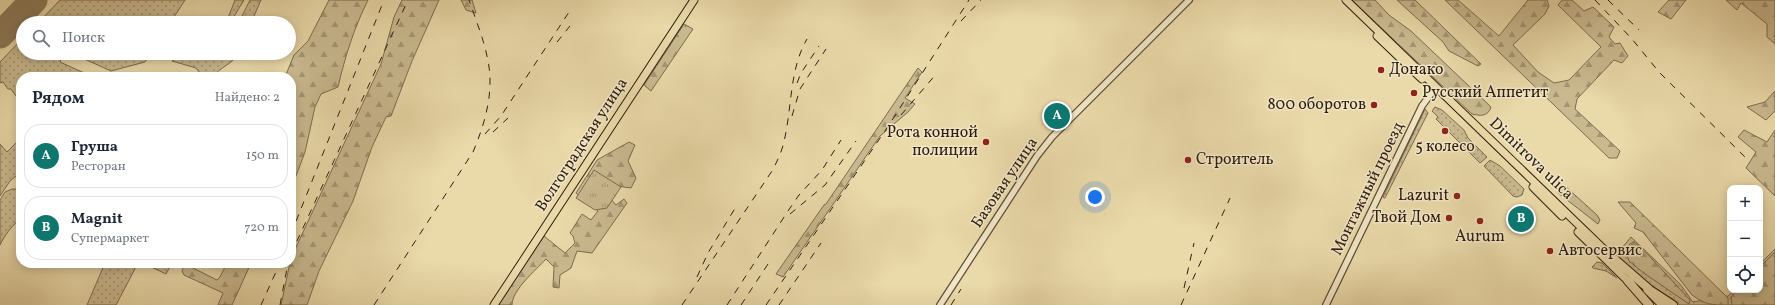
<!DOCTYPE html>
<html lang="ru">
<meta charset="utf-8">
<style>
body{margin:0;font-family:Vollkorn,serif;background:#f2f2f3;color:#1f2937}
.controls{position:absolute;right:12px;bottom:12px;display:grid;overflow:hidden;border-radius:8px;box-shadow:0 2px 10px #0003}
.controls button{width:36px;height:36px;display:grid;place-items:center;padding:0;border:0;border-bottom:1px solid #e0e1e3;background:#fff;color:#1f2937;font:20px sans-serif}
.you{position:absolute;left:1095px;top:197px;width:14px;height:14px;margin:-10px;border:3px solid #fff;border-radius:50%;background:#1a73e8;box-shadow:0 0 0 6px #1a73e833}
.badge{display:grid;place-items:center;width:26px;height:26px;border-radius:50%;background:#0f766e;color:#fff;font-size:13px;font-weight:700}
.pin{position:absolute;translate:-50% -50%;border:2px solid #fff;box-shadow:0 1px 4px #0006}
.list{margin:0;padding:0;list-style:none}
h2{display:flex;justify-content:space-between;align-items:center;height:52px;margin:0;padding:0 16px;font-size:17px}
h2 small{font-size:13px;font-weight:400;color:#747a83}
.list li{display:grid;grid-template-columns:26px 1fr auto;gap:12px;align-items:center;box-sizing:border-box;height:64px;margin:0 8px 8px;padding:0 8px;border:1px solid #e0e1e3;border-radius:16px}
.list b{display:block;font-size:15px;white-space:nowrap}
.list p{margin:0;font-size:13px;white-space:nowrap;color:#747a83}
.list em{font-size:13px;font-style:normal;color:#747a83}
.icon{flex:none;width:22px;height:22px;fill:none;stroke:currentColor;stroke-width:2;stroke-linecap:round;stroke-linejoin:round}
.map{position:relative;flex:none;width:1775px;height:305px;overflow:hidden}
.search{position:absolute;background:#fff;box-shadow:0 2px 10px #0003;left:16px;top:16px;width:280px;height:44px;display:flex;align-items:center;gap:10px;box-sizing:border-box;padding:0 14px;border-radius:22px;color:#747a83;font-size:15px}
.panel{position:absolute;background:#fff;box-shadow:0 2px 10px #0003;left:16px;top:72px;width:280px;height:196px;border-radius:16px}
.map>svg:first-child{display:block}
.grass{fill:url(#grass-dots);stroke:#7c6c4e}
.forest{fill:url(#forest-firs);stroke:#7c6c4e}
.park{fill:url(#park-tufts);stroke:#7c6c4e}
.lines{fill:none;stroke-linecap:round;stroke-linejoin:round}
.runway{stroke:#8c7c5c;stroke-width:27}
.minor-casing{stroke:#5d4d35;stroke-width:8}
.major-casing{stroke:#2e1e0e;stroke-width:9}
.highway-casing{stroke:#2e1e0e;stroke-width:10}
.minor{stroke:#f1e6c7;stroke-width:5.5}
.major{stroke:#ead9a9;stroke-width:7}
.highway{stroke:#ead9a9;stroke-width:8}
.rail{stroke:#2e1e0e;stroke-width:1;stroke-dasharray:7 7;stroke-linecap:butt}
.poi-dot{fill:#8f2418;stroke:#f1e6c7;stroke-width:1.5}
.labels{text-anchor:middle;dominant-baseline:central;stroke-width:3;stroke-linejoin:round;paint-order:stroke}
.poi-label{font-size:16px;fill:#2e1e0e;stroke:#f1e6c7;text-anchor:start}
.street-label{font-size:16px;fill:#2e1e0e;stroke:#f1e6c7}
</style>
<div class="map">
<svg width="1775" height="305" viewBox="0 0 1775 305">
<defs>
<pattern id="grass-dots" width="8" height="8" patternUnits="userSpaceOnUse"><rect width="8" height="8" fill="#cab98f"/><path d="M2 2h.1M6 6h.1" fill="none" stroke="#a49673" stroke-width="1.8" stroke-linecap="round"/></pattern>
<pattern id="forest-firs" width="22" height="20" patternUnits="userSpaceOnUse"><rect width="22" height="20" fill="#cab98f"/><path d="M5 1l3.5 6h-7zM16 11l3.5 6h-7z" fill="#a49673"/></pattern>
<pattern id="park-tufts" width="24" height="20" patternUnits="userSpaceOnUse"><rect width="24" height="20" fill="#cab98f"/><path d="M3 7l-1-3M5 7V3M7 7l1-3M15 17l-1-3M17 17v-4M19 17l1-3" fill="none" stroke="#a49673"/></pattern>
</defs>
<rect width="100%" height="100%" fill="#ead9a9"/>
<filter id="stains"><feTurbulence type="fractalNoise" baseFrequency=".005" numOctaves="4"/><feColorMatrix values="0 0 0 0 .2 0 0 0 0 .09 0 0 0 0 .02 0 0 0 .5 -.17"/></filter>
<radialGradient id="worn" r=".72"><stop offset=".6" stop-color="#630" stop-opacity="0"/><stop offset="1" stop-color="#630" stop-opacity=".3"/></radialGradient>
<path class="grass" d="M60 0H185L170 23H38Z
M235 0H244L230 23H226Z
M250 0H261L251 23H235L241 18Z
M23 38V53H63L60 62 93 77H21V103L11 89H8L3 82 0 83V62Z
M71 53H151L145 62 111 71Z
M186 53H238C234 64 219 67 213 77H203L196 68 172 61Z
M1435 107 1442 110 1464 130 1468 138 1487 157 1480 163 1436 119 1438 117 1432 111Z
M1425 109 1428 113 1385 198H1384L1383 197Z
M21 138V172L10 181 0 196V144L7 152Z
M1490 160 1500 166 1524 189 1522 195 1517 197 1513 196 1484 166Z
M12 189H19L21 191V221H18C10 228 5 235 0 245V200L5 192Z
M1631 237 1680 284 1693 302 1728 296 1735 290H1760V264L1775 249V305H1680L1651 287 1616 255Z
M1597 262 1602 263 1617 278 1606 271 1593 268 1592 267Z
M105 263H138L116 305H87Z
M143 263H172L166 274Z"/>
<path class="forest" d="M329 0H368C354 28 345 57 338 87L321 94 315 107 305 152 291 189V77H285L294 55 308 41Z
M402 0H439L412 61 391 116 386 117 372 147 353 201 319 271 307 305H281L291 258 381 64 394 17Z
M461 0H472L476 13 466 10Z
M1352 0H1375L1389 15 1411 31 1491 107C1488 117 1480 116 1472 114Z
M1397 0H1415L1481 64 1478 66 1449 51 1443 42Z
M1445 0H1458L1499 36 1528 0H1547L1549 6 1545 14 1513 45 1538 72 1554 83 1569 80 1601 47 1558 5 1562 0H1572L1584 11 1593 7 1614 27 1609 37 1615 44 1620 43 1628 56 1622 63 1614 60 1577 99 1575 109 1620 151 1617 158H1609Z
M1669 0H1686L1671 19 1658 12Z
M1726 0H1775V44L1767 37V24L1741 3 1737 10Z
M684 24 693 29 651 91 644 85Z
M918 68 922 72 905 98 915 104 908 112 880 136 783 277 776 274 824 205 826 204Z
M1775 91V111L1766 120 1747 107 1765 102Z
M1744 130 1767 142 1775 130V196L1746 168 1756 152 1738 137Z
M629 142 635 145 628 161 636 178 631 188 617 186 610 198 616 205 624 199 627 203 592 253 577 251 571 268 560 275 559 288 553 287 554 267 546 259C535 271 512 290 512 305H498L544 236 565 253 575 243 573 236 570 233 582 214 591 220 598 211 576 193 597 160Z
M1561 186H1565L1597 215 1600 220 1598 224 1558 193V189Z
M1618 202H1630L1728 298V305C1711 305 1706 305 1692 295L1643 232 1634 228 1636 223Z
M1633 242 1640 246 1690 300 1689 304 1645 274 1629 261 1626 252 1629 245Z
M1775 252V305H1732L1731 297 1737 290H1760V267Z
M227 263H251L232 305H218L223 293 184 275 182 271 185 264 217 280 220 277Z"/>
<path class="park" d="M594 170 621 187 607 208 595 210 576 198Z"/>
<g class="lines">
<path class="runway" d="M0 35 34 0"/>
<g class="minor-casing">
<path id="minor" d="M940 305 1037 156 1052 137 1189 0
M1326 305 1422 106 1436 87"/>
</g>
<g class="major-casing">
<path id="major" d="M1346 0 1615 260
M1377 36 1422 79
M1533 187 1562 216
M1578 232 1632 285
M1647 290 1662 305
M494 305 694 0"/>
</g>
<g class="highway-casing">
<path id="highway" d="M1611 256 1650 290 1673 305
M1628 281 1649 305"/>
</g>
<use href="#minor" class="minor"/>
<use href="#major" class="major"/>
<use href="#highway" class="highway"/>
<path class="rail" d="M1595 0 1632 39 1659 72 1747 159
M1608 0 1639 30
M961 21 981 0
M557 42 570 26
M797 83 801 73 819 46
M901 115 937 73
M792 116 800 89 826 49
M493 132 508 118
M485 134 501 116 571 9
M790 214 825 185 856 141
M291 234 384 0
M291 254 408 0
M697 277 708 253 737 205
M1184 288 1194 243
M261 305 280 263
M280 305 288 263
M374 305 473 152C486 121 495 89 487 56 483 37 475 18 469 0
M682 305 772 171C778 160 783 149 785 137 792 104 790 68 807 39
M727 305 788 211 799 195 822 170 841 140
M741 305 768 264
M766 305 889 125 969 0
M779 305 821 243
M951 305 961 289
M1181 305 1230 198"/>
</g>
<g class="poi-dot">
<circle cx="1381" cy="70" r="4"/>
<circle cx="1414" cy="93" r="4"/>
<circle cx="1374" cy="105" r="4"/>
<circle cx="1445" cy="131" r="4"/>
<circle cx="986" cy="142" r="4"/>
<circle cx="1188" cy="160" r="4"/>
<circle cx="1457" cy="196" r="4"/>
<circle cx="1449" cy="218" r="4"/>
<circle cx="1480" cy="221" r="4"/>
<circle cx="1550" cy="251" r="4"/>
</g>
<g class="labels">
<g class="poi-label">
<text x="1389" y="70">Донако</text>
<text x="1422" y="93">Русский Аппетит</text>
<text x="1366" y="105" text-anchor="end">800 оборотов</text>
<text x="978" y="133" text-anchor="end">Рота конной<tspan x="978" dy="18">полиции</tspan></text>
<text x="1445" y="147" text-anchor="middle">5 колесо</text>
<text x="1196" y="160">Строитель</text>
<text x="1449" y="196" text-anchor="end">Lazurit</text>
<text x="1441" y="218" text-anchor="end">Твой Дом</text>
<text x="1480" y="237" text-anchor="middle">Aurum</text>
<text x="1558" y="251">Автосервис</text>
</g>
<g class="street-label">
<text transform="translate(582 145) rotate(-57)">Волгоградская улица</text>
<text transform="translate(1531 159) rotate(44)">Dimitrova ulica</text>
<text transform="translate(1005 183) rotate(-56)">Базовая улица</text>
<text transform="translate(1368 189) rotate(-64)">Монтажный проезд</text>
</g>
</g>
<rect width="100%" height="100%" filter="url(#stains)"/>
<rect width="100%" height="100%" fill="url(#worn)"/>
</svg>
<div class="controls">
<button>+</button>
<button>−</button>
<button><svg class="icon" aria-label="locate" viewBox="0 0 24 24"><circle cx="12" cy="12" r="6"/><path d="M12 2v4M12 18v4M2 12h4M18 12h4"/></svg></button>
</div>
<div class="you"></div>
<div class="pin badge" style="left:1057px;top:116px">A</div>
<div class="pin badge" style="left:1521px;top:219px">B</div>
<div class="search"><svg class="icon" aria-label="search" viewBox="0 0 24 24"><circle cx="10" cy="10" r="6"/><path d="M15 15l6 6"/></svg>Поиск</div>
<section class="panel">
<h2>Рядом<small>Найдено: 2</small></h2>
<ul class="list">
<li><span class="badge">A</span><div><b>Груша</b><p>Ресторан</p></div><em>150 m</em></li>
<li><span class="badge">B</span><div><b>Magnit</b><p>Супермаркет</p></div><em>720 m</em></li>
</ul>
</section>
</div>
